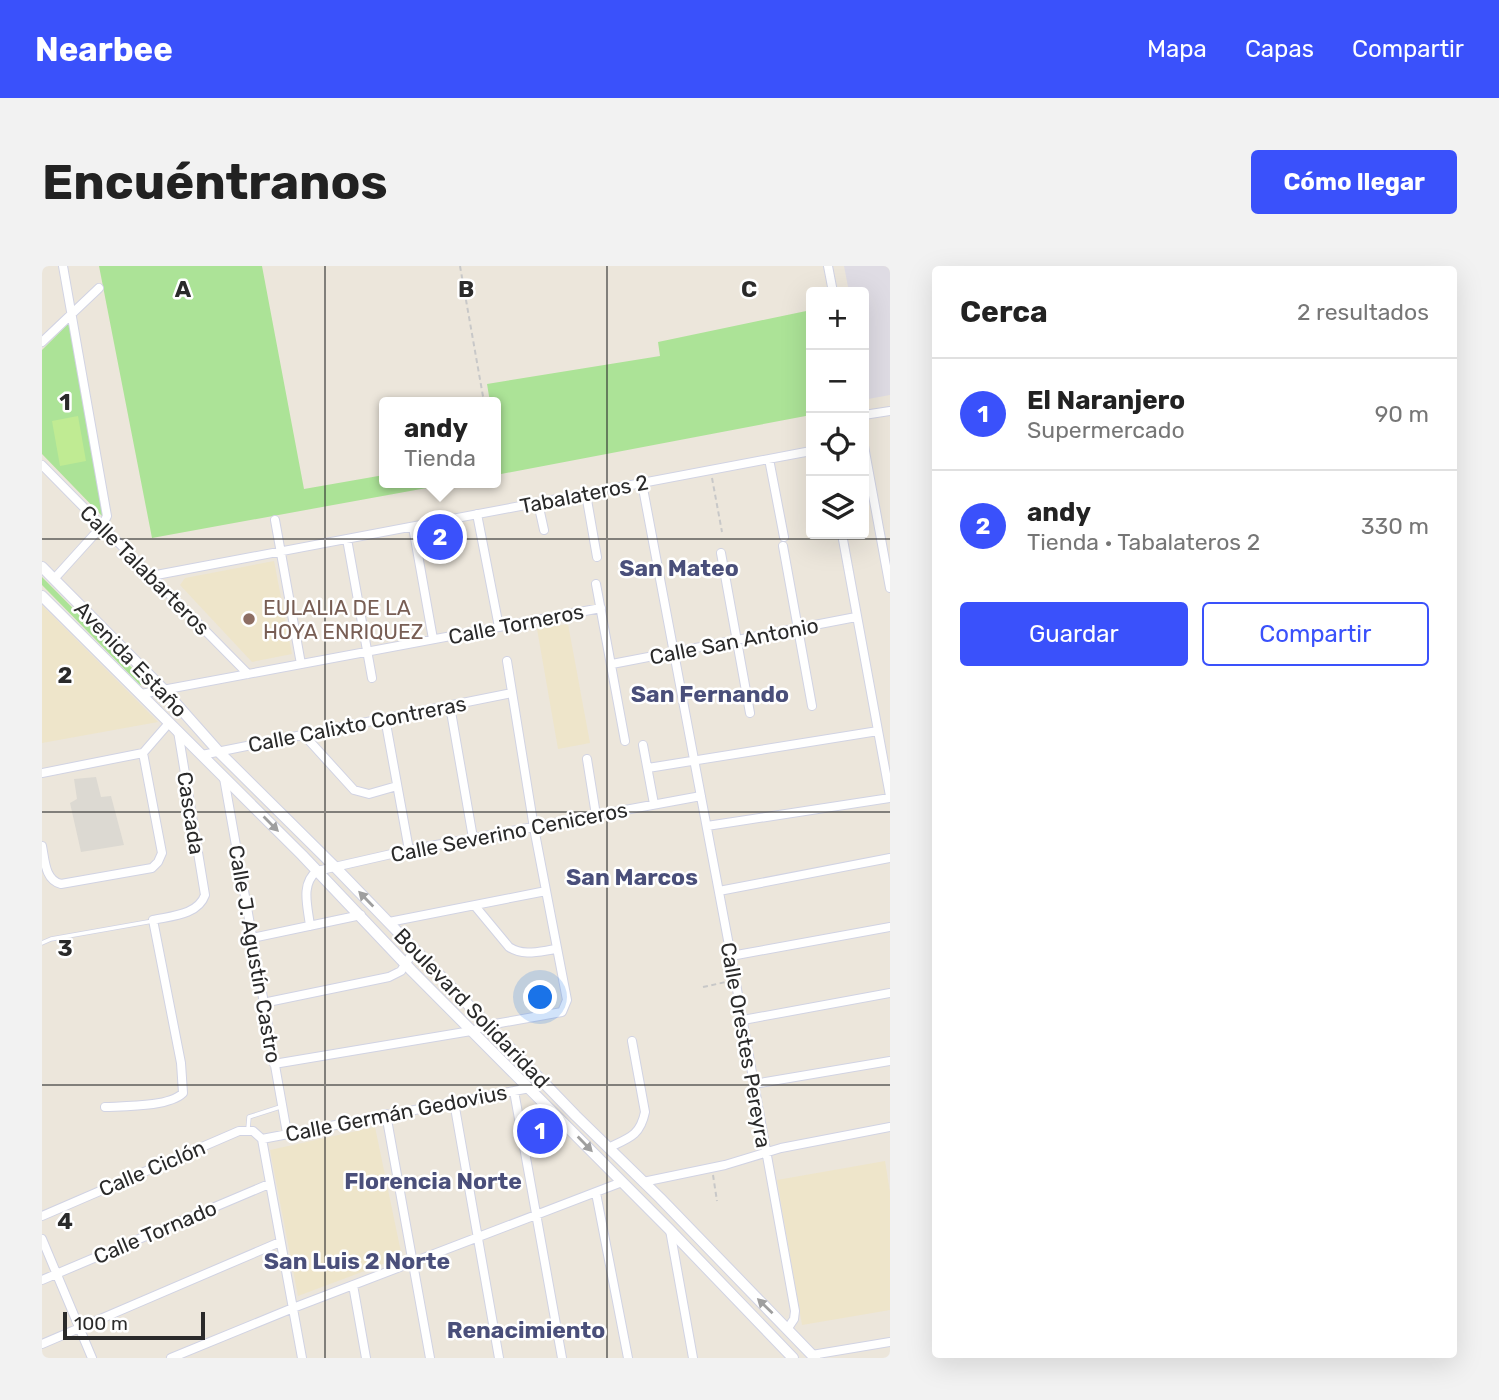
<!DOCTYPE html>
<html lang="es">
<meta charset="utf-8">
<style>
body{margin:0;font-family:Rubik,sans-serif;background:#f2f2f2;color:#222}
.controls{position:absolute;right:21px;top:21px;display:grid;overflow:hidden;border-radius:7px;box-shadow:0 7px 28px #0002}
.controls button{width:63px;height:63px;display:grid;place-items:center;padding:0;border:0;border-bottom:2px solid #e0e0e0;background:#fff;color:#222;font:35px sans-serif}
.scale{position:absolute;left:21px;bottom:18px;width:142px;box-sizing:border-box;padding-left:7px;border:4px solid #2a2a2a;border-top:0;font-size:19px;line-height:24px;white-space:nowrap;color:#2a2a2a;-webkit-text-stroke:5px #fff;paint-order:stroke}
.you{position:absolute;left:499px;top:732px;width:24px;height:24px;margin:-18px;border:5px solid #fff;border-radius:50%;background:#1a73e8;box-shadow:0 0 0 10px #1a73e833}
.badge{display:grid;place-items:center;width:46px;height:46px;border-radius:50%;background:#3a51fb;color:#fff;font-size:23px;font-weight:700}
.pin{position:absolute;translate:-50% -50%;border:4px solid #fff;box-shadow:0 2px 7px #0006}
.popup{position:absolute;left:337px;top:131px;width:122px;height:91px;box-sizing:border-box;display:grid;place-content:center;border-radius:7px;background:#fff;filter:drop-shadow(0 2px 5px #0005);font-size:23px;white-space:nowrap;color:#767676}
.popup b{font-size:26px;color:#222}
.popup::after{content:'';position:absolute;left:50%;top:100%;margin-left:-14px;border:14px solid transparent;border-top-color:#fff}
.list{margin:0;padding:0;list-style:none}
h2{display:flex;justify-content:space-between;align-items:center;height:91px;margin:0;padding:0 28px;font-size:30px}
h2 small{font-size:23px;font-weight:400;color:#767676}
.list li{display:grid;grid-template-columns:46px 1fr auto;gap:21px;align-items:center;box-sizing:border-box;height:112px;padding:0 28px;border-top:2px solid #e0e0e0}
.list b{display:block;font-size:26px;white-space:nowrap}
.list p{margin:0;font-size:23px;white-space:nowrap;color:#767676}
.list em{font-size:23px;font-style:normal;color:#767676}
.actions{display:flex;gap:14px;padding:21px 28px}
.actions a{flex:1;padding:16px 0;border:2px solid #3a51fb;border-radius:7px;text-align:center;font-size:24px;color:#3a51fb}
.actions .main{background:#3a51fb;color:#fff}
.icon{flex:none;width:38px;height:38px;fill:none;stroke:currentColor;stroke-width:2;stroke-linecap:round;stroke-linejoin:round}
.map{position:relative;flex:none;width:848px;height:1092px;overflow:hidden;border-radius:7px}
header{display:flex;align-items:center;gap:42px;box-sizing:border-box;height:98px;padding:0 35px;background:#3a51fb;color:#fff}
header strong{font-size:33px}
nav{display:flex;gap:38px;margin-inline-start:auto;font-size:24px}
.intro{display:flex;align-items:center;justify-content:space-between;box-sizing:border-box;height:168px;padding:0 42px}
h1{margin:0;font-size:49px}
.button{padding:18px 32px;border-radius:7px;background:#3a51fb;color:#fff;font-size:24px;font-weight:700}
main{display:flex;gap:42px;padding:0 42px}
aside{flex:1;background:#fff;border-radius:7px;box-shadow:0 7px 28px #0002}
.map>svg:first-child{display:block}
.industrial{fill:#dfdce4}
.education{fill:#eee5ca}
.green{fill:#ace397}
.pitch{fill:#c0eb93}
.plaza{fill:#dcd9d2}
.lines{fill:none;stroke-linecap:round;stroke-linejoin:round}
.service-casing{stroke:#d1d3e3;stroke-width:5}
.minor-casing{stroke:#d1d3e3;stroke-width:10}
.secondary-casing{stroke:#d1d3e3;stroke-width:12}
.path{stroke:#c8c8c8;stroke-width:2;stroke-dasharray:5 3.5;stroke-linecap:butt}
.service{stroke:#fff;stroke-width:3.5}
.minor{stroke:#fff;stroke-width:8}
.secondary{stroke:#fff;stroke-width:10}
.oneway{fill:#9f9f9f}
.grid{fill:none;stroke:#2a2a2a;stroke-width:2;stroke-opacity:0.55}
.education-dot{fill:#8d6e63;stroke:#fff;stroke-width:2.5}
.labels{text-anchor:middle;dominant-baseline:central;stroke-width:5;stroke-linejoin:round;paint-order:stroke}
.street-label{font-size:21px;fill:#2a2a2a;stroke:#fff}
.education-label{font-size:21px;fill:#785e54;stroke:#fff;text-anchor:start}
.neighbourhood-label{font-size:23px;font-weight:bold;fill:#4a4f7a;stroke:#fff}
.grid-label{font-size:23px;text-anchor:middle;font-weight:bold;fill:#2a2a2a;stroke:#fff;stroke-width:5;stroke-linejoin:round;paint-order:stroke}
</style>
<header>
<strong>Nearbee</strong>
<nav><a>Mapa</a><a>Capas</a><a>Compartir</a></nav>
</header>
<div class="intro"><h1>Encuéntranos</h1><a class="button">Cómo llegar</a></div>
<main>
<div class="map">
<svg width="848" height="1092" viewBox="0 0 848 1092">
<rect width="100%" height="100%" fill="#ece6db"/>
<path class="industrial" d="M802 0H848V129L826 133 822 111V26H807Z"/>
<path class="education" d="M232 295 250 388 210 396 138 319 143 312Z
M0 339 116 456 0 477Z
M526 358 548 477 516 483 495 363Z
M333 861 360 991 256 1030 228 884Z
M843 895 848 926V1044L760 1059 735 914Z"/>
<path class="green" d="M57 0H220L262 223 342 209V217H412L110 272Z
M769 44V149L454 209V190L457 189 454 172V136H448L445 118 618 90 616 76Z
M27 57 61 251 0 188V84Z
M0 311 103 415V416L98 419 0 319Z"/>
<path class="pitch" d="M36 150 44 195 18 200 10 155Z"/>
<path class="plaza" d="M54 511 59 531 69 530 82 579 39 586 28 537 35 533 32 513Z"/>
<g class="lines">
<g class="service-casing">
<path id="service" d="M0 677 9 673 111 655
M206 863 207 851 238 841"/>
</g>
<g class="minor-casing">
<path id="minor" d="M786 0 791 26
M0 76 57 22
M822 149 848 145
M822 180 848 322
M727 193 742 271
M0 199 206 408
M600 217 689 690 753 1045 752 1053 746 1062
M544 228 555 291
M496 237 502 264
M435 248 457 361
M233 254 259 398
M371 261 391 373
M800 268 848 530
M305 273 330 412
M741 280 770 440
M679 287 708 447
M109 310 769 185
M12 313 60 260 65 250 21 0
M554 318 583 475
M570 398 814 351
M99 428 559 342
M408 440 431 572
M343 452 367 584
M262 469 312 524 327 528 355 520
M601 479 612 538
M160 489 470 427
M545 493 554 549
M606 502 836 465
M0 507 101 487 127 457
M182 512 245 867
M665 560 848 532
M0 580C3 595 3 614 19 618L110 602 116 596 120 587 101 487
M677 625 848 592
M433 640 467 681C482 691 498 685 515 683
M347 656 504 625
M268 660C266 641 258 618 275 605L367 584 659 530
M210 672 319 649
M689 690 848 661
M221 737 347 711 359 705 373 683
M701 754 848 727
M232 798 429 765 447 759 520 746 525 734 492 562 465 395
M712 818 848 795
M472 825 520 1092
M412 836 457 1092
M63 841C83 840 127 841 141 827L139 797 111 654C129 650 156 649 163 629L136 465
M344 848 388 1092
M220 873 488 822
M220 873 260 1092
M566 882C587 872 598 870 603 846L590 775
M601 916 683 899 739 882 848 861
M554 927 586 1092
M0 950 197 865H211L220 873
M628 964 651 1092
M0 973 50 1092
M0 1014 227 918
M311 1019 324 1092
M0 1078 238 976
M770 1089 848 1076
M129 1092 251 1042 580 916"/>
</g>
<g class="secondary-casing">
<path id="secondary" d="M0 301 122 424 177 486 292 600 534 850 618 932 773 1092
M0 330 260 589 370 705 628 964 751 1092"/>
</g>
<path class="path" d="M418 0 442 136
M670 212 680 266
M661 721 684 716
M671 909 675 935"/>
<use href="#service" class="service"/>
<use href="#minor" class="minor"/>
<use href="#secondary" class="secondary"/>
</g>
<defs><path id="oneway-solid" d="M-6-.8H1V-3.2L6.5 0L1 3.2V.8H-6Z" transform="scale(1.75)"/></defs>
<g class="oneway">
<use href="#oneway-solid" transform="translate(229 558) rotate(45)"/>
<use href="#oneway-solid" transform="translate(324 633) rotate(-134)"/>
<use href="#oneway-solid" transform="translate(543 878) rotate(46)"/>
<use href="#oneway-solid" transform="translate(723 1040) rotate(-136)"/>
</g>
<path class="grid" d="M283 0V1092M565 0V1092M0 273H848M0 546H848M0 819H848"/>
<circle class="education-dot" cx="207" cy="353" r="7"/>
<g class="labels">
<g class="street-label">
<text transform="translate(542 228) rotate(-11)">Tabalateros 2</text>
<text transform="translate(103 304) rotate(45)">Calle Talabarteros</text>
<text transform="translate(474 358) rotate(-11)">Calle Torneros</text>
<text transform="translate(692 375) rotate(-11)">Calle San Antonio</text>
<text transform="translate(89 393) rotate(46)">Avenida Estaño</text>
<text transform="translate(315 458) rotate(-11)">Calle Calixto Contreras</text>
<text transform="translate(149 547) rotate(81)">Cascada</text>
<text transform="translate(467 566) rotate(-11)">Calle Severino Ceniceros</text>
<text transform="translate(213 688) rotate(80)">Calle J. Agustín Castro</text>
<text transform="translate(430 742) rotate(46)">Boulevard Solidaridad</text>
<text transform="translate(704 779) rotate(80)">Calle Orestes Pereyra</text>
<text transform="translate(354 847) rotate(-11)">Calle Germán Gedovius</text>
<text transform="translate(110 902) rotate(-23)">Calle Ciclón</text>
<text transform="translate(113 966) rotate(-23)">Calle Tornado</text>
</g>
<g class="education-label">
<text x="221" y="341">EULALIA DE LA<tspan x="221" dy="24">HOYA ENRIQUEZ</tspan></text>
</g>
<g class="neighbourhood-label">
<text x="637" y="302">San Mateo</text>
<text x="668" y="428">San Fernando</text>
<text x="590" y="611">San Marcos</text>
<text x="391" y="915">Florencia Norte</text>
<text x="315" y="995">San Luis 2 Norte</text>
<text x="484" y="1064">Renacimiento</text>
</g>
</g>
<g class="grid-label">
<text x="141" y="31">A</text>
<text x="424" y="31">B</text>
<text x="707" y="31">C</text>
<text x="23" y="144">1</text>
<text x="23" y="417">2</text>
<text x="23" y="690">3</text>
<text x="23" y="963">4</text>
</g>
</svg>
<div class="controls">
<button>+</button>
<button>−</button>
<button><svg class="icon" aria-label="locate" viewBox="0 0 24 24"><circle cx="12" cy="12" r="6"/><path d="M12 2v4M12 18v4M2 12h4M18 12h4"/></svg></button>
<button><svg class="icon" aria-label="layers" viewBox="0 0 24 24"><path d="M12 4l9 5-9 5-9-5zM3 14l9 5 9-5"/></svg></button>
</div>
<div class="scale">100 m</div>
<div class="you"></div>
<div class="pin badge" style="left:498px;top:865px">1</div>
<div class="pin badge" style="left:398px;top:271px">2</div>
<div class="popup"><b>andy</b>Tienda</div>
</div>
<aside>
<h2>Cerca<small>2 resultados</small></h2>
<ul class="list">
<li><span class="badge">1</span><div><b>El Naranjero</b><p>Supermercado</p></div><em>90 m</em></li>
<li><span class="badge">2</span><div><b>andy</b><p>Tienda · Tabalateros 2</p></div><em>330 m</em></li>
</ul>
<div class="actions"><a class="main">Guardar</a><a>Compartir</a></div>
</aside>
</main>
